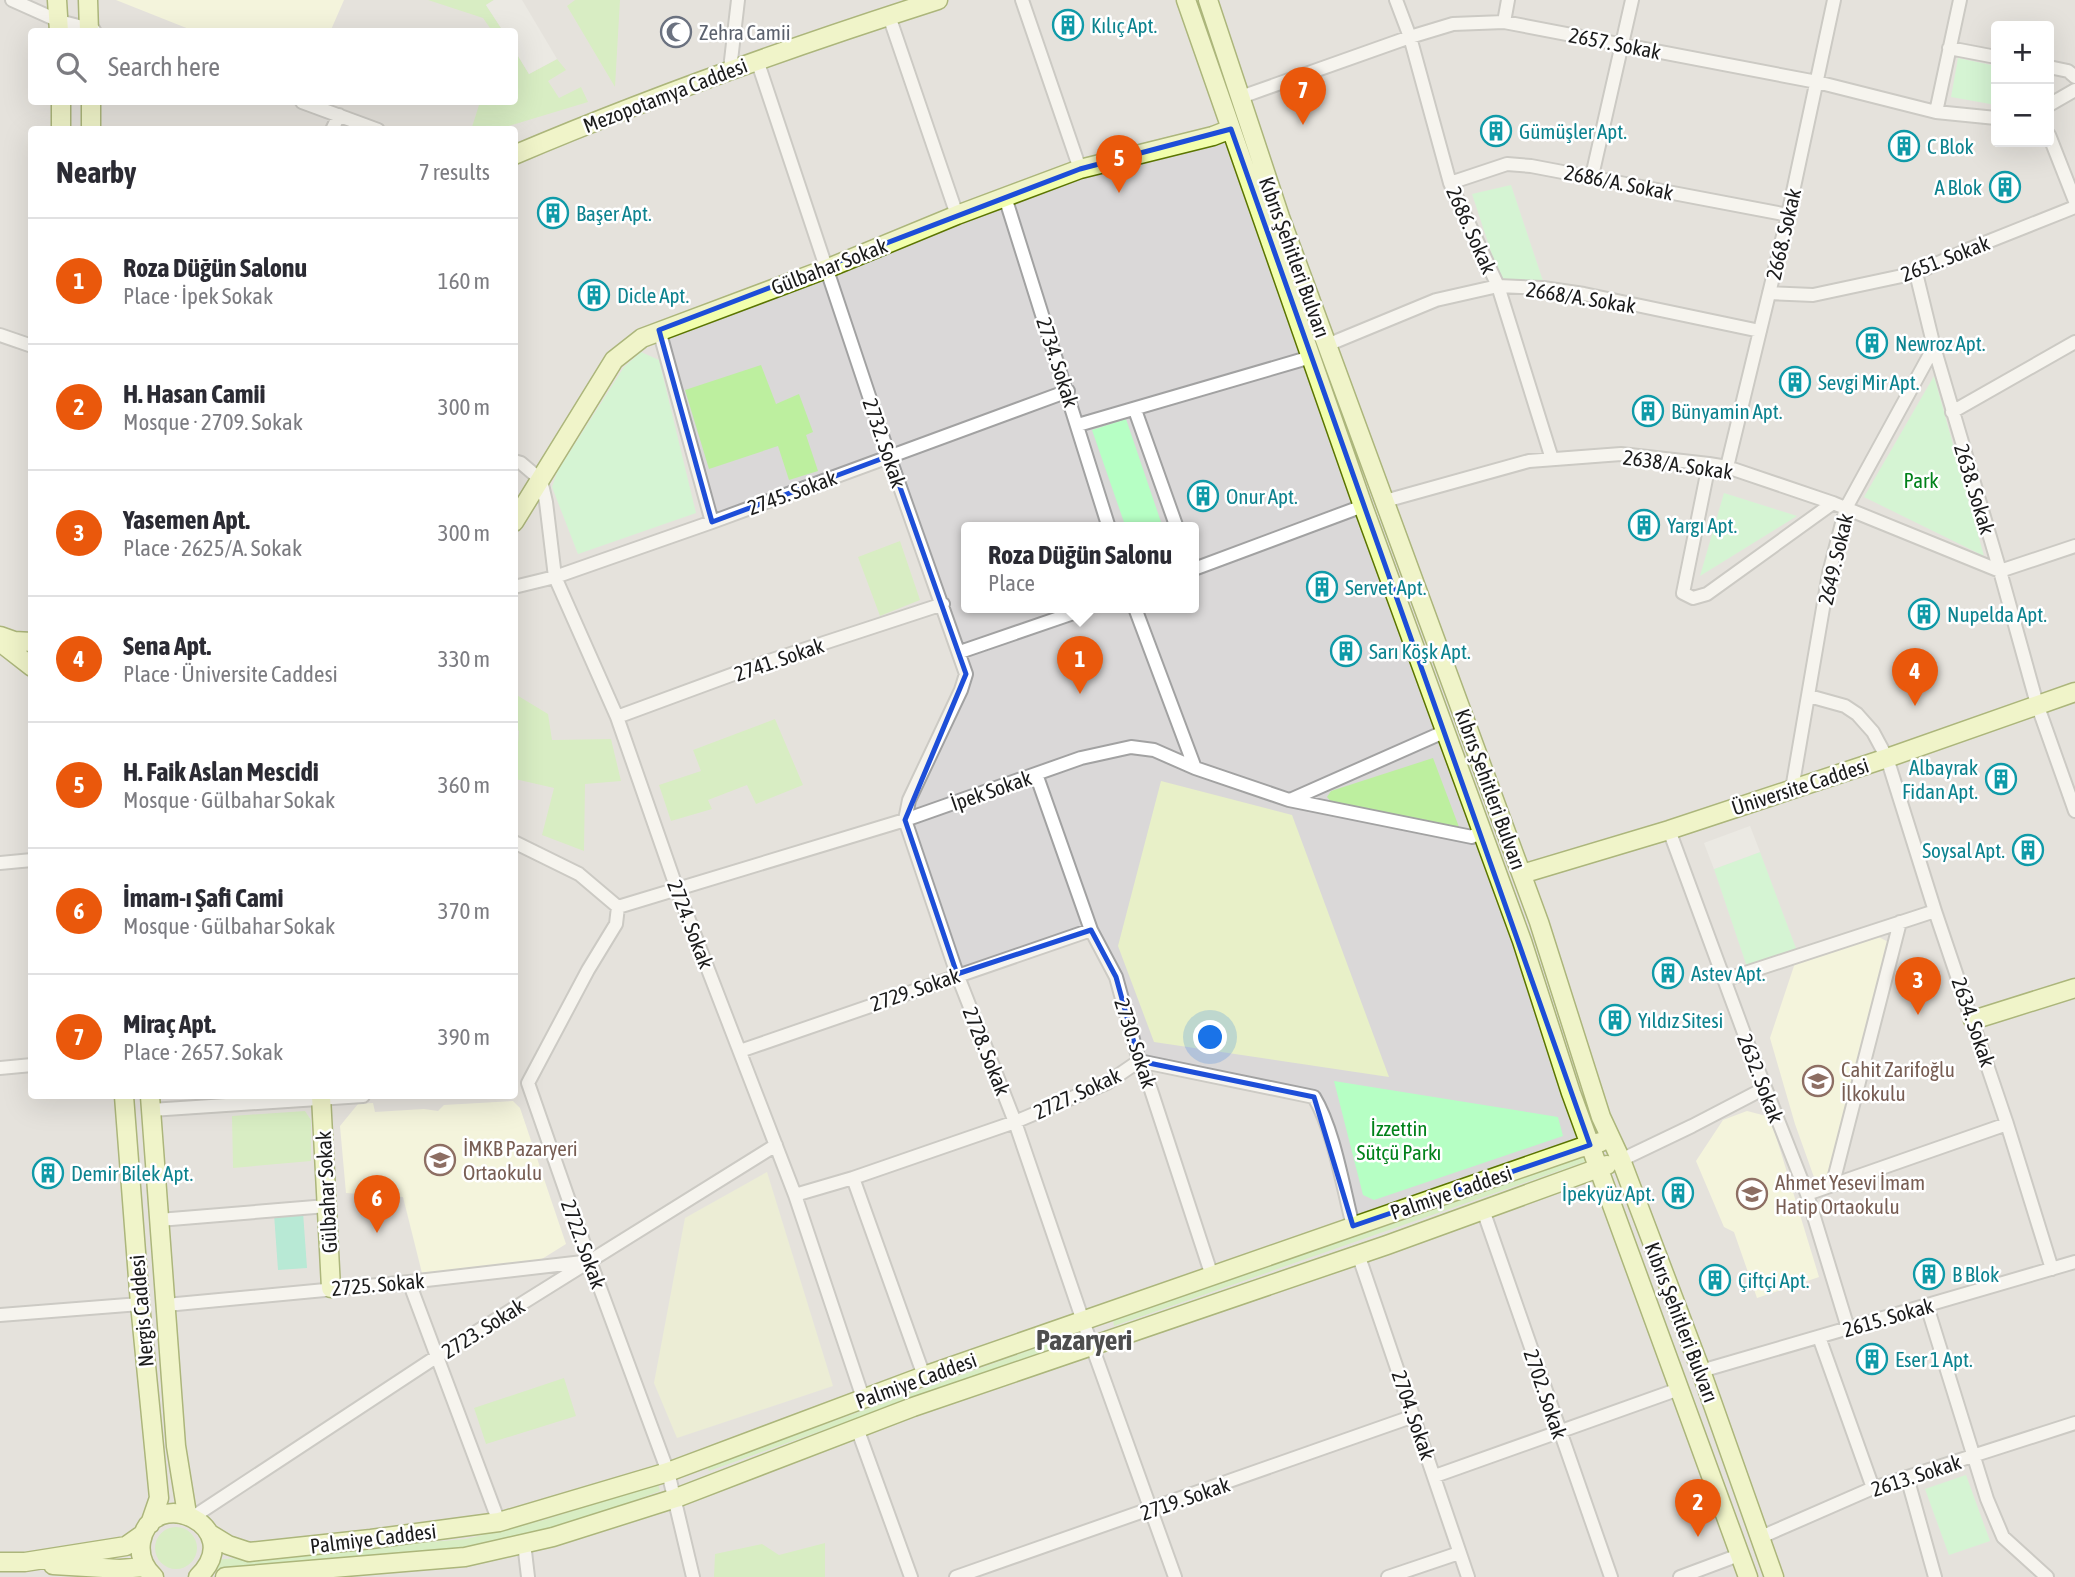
<!DOCTYPE html>
<meta charset="utf-8">
<style>
body{margin:0;font-family:"Asap Condensed",sans-serif;background:#f2f2f3;color:#2b2b33}
.controls{position:absolute;right:21px;top:21px;display:grid;overflow:hidden;border-radius:7px;box-shadow:0 7px 28px #0002}
.controls button{width:63px;height:63px;display:grid;place-items:center;padding:0;border:0;border-bottom:2px solid #e1e1e2;background:#fff;color:#2b2b33;font:35px sans-serif}
.you{position:absolute;left:1211px;top:1038px;width:24px;height:24px;margin:-18px;border:5px solid #fff;border-radius:50%;background:#1a73e8;box-shadow:0 0 0 10px #1a73e833}
.badge{display:grid;place-items:center;width:46px;height:46px;border-radius:50%;background:#ea580c;color:#fff;font-size:23px;font-weight:700}
.pin{position:absolute;translate:-50% -58px;filter:drop-shadow(0 2px 4px #0008)}
.pin::after{content:'';position:absolute;top:37px;width:24px;height:21px;background:inherit;clip-path:polygon(0 0,100% 0,50% 100%)}
.popup{position:absolute;left:961px;top:522px;width:238px;height:91px;box-sizing:border-box;display:grid;place-content:center;border-radius:7px;background:#fff;filter:drop-shadow(0 2px 5px #0005);font-size:23px;white-space:nowrap;color:#7c7c81}
.popup b{font-size:26px;color:#2b2b33}
.popup::after{content:'';position:absolute;left:50%;top:100%;margin-left:-14px;border:14px solid transparent;border-top-color:#fff}
.list{margin:0;padding:0;list-style:none}
h2{display:flex;justify-content:space-between;align-items:center;height:91px;margin:0;padding:0 28px;font-size:30px}
h2 small{font-size:23px;font-weight:400;color:#7c7c81}
.list li{display:grid;grid-template-columns:46px 1fr auto;gap:21px;align-items:center;box-sizing:border-box;height:126px;padding:0 28px;border-top:2px solid #e1e1e2}
.list b{display:block;font-size:26px;white-space:nowrap}
.list p{margin:0;font-size:23px;white-space:nowrap;color:#7c7c81}
.list em{font-size:23px;font-style:normal;color:#7c7c81}
.icon{flex:none;width:38px;height:38px;fill:none;stroke:currentColor;stroke-width:2;stroke-linecap:round;stroke-linejoin:round}
.map{position:relative;flex:none;width:2075px;height:1577px;overflow:hidden}
.search{position:absolute;background:#fff;box-shadow:0 7px 28px #0002;left:28px;top:28px;width:490px;height:77px;display:flex;align-items:center;gap:18px;box-sizing:border-box;padding:0 24px;border-radius:7px;color:#7c7c81;font-size:26px}
.panel{position:absolute;background:#fff;box-shadow:0 7px 28px #0002;left:28px;top:126px;width:490px;height:973px;border-radius:7px}
.map>svg:first-child{display:block}
.residential{fill:#dad8d8;fill-rule:evenodd}
.education{fill:#fbffd8}
.farmland{fill:#e8f0c8}
.grass{fill:#bdef9f}
.park{fill:#b6ffc4}
.pitch{fill:#75e6c7}
.parking{fill:#e7e7e7}
.lines{fill:none;stroke-linecap:round;stroke-linejoin:round}
.street-casing{stroke:#a2a2a2;stroke-width:16}
.secondary-casing{stroke:#5b7500;stroke-width:21}
.street{stroke:#fff;stroke-width:12}
.secondary{stroke:#f2ffad;stroke-width:18}
.marked{fill:none;stroke:#1d4ed8;stroke-width:5;stroke-linejoin:round}
.labels{text-anchor:middle;dominant-baseline:central;stroke-width:5;stroke-linejoin:round;paint-order:stroke}
.culture-label{font-size:21px;fill:#0d838f;stroke:#fff;text-anchor:start}
.worship-label{font-size:21px;fill:#5b616d;stroke:#fff;text-anchor:start}
.street-label{font-size:21px;fill:#1b1b1b;stroke:#fff}
.park-label{font-size:21px;fill:#01821a;stroke:#fff}
.education-label{font-size:21px;fill:#785e54;stroke:#fff;text-anchor:start}
.district-label{font-size:28px;font-weight:bold;fill:#4e4e4e;stroke:#fff}
</style>
<div class="map">
<svg width="2075" height="1577" viewBox="0 0 2075 1577">
<rect width="100%" height="100%" fill="#eeebe0"/>
<path class="residential" d="M0 0H2075V1577H0ZM1996 26H2049V142H1996ZM32 32H514V102H32ZM32 130H514V1096H32ZM966 528H1194V608H966Z"/>
<path class="education" d="M116 0H344L330 32 194 31Z
M1877 936 1890 943 1827 1176 1815 1180 1795 1124 1770 1038 1795 963Z
M513 1101 520 1108 566 1244 537 1262 422 1273 403 1197 346 1193 340 1126 358 1104 373 1103 375 1112 424 1109 438 1111 444 1105Z
M1747 1111 1770 1117 1819 1277 1757 1298 1734 1232 1724 1227 1696 1161 1723 1120Z"/>
<path class="farmland" d="M1161 781 1292 815 1389 1077 1154 1042 1118 946Z
M767 1172 833 1386 677 1438 654 1383 685 1218Z"/>
<path class="grass" d="M428 0H494L486 5 503 31H492L483 18Z
M575 0H620L615 87 567 6Z
M515 51 529 74 557 59 566 70 548 81 559 98 581 87 588 102 499 129 471 130 480 102H514Z
M761 365 776 404 799 394 813 432 806 435 818 471 789 480 778 446 709 469 685 390Z
M900 541 920 600 880 616 858 557Z
M515 694 548 714 552 740 611 739 621 781 585 784 584 851 542 835 554 788 515 779 519 731 515 728Z
M775 719 803 785 756 804 747 785 708 800 712 809 671 821 659 785 701 771 693 750Z
M1433 758 1459 827 1332 803 1327 797 1331 791Z
M305 1111 311 1120V1161L233 1168 232 1116Z
M1587 1155 1590 1160 1114 1326 1113 1320Z
M1080 1332 1081 1338 709 1471 707 1467Z
M564 1378 576 1416 486 1444 474 1408Z
M658 1484 660 1491 570 1524 458 1550 216 1570 213 1560 466 1539 544 1520Z
M155 1548a21 21 0 1 1 42 0a21 21 0 1 1-42 0Z
M825 1543V1577H714L715 1554 762 1544 779 1555Z"/>
<path class="park" d="M1958 58 1996 66V105L1951 97Z
M1511 185 1543 281 1500 279 1472 194Z
M641 352 659 360 696 513 578 554 552 487 557 472 624 367Z
M1934 376 1984 556 1864 497Z
M1126 419 1163 528H1126L1092 430Z
M1724 493 1797 516 1700 576Z
M1760 852 1797 951 1747 967 1714 869Z
M1334 1081 1558 1117 1563 1136 1374 1200 1363 1195Z
M1966 1475 1990 1541 1949 1555 1925 1489Z"/>
<path class="pitch" d="M303 1212 307 1268 278 1270 274 1214Z"/>
<path class="parking" d="M494 0H522L557 59 529 74 515 51 514 32 503 31 486 5Z
M1750 826 1760 852 1714 869 1704 843Z"/>
<g class="lines">
<g class="street-casing">
<path id="street" d="M12 0 59 21 94 30
M1022 0 1080 169
M1396 0 1410 37 1450 183 1498 286 1552 459
M889 16 957 215
M1504 22 1508 0
M1949 48 1996 57
M757 60 889 456 966 674 961 690 909 800 905 820 957 974 1015 1122 1083 1321 1175 1577
M2049 67 2068 71 2075 77
M730 69 738 0
M1241 97 1410 37 1453 24 1504 22 1817 82 1936 112 1996 118
M302 102 378 130
M2049 105 2075 90
M1936 112 1960 0
M332 130 339 115
M2049 135 2075 201
M1592 176 1632 0
M1450 183 1507 164 1531 166 1788 215
M1005 197 1109 528
M1916 273 1934 347 2000 571 2037 704 2075 811
M1769 293 1813 295 1916 273 1967 250 2075 207
M659 330 712 522
M0 335 32 346
M1327 345 1436 300 1498 286 1543 288 1584 294 1760 331
M1135 410 1177 528
M1952 412 2075 342
M1078 425 1311 357
M514 461 521 463 541 480 546 502 555 577 617 717 677 889 795 1195 863 1398
M1709 464 1683 593 1693 598 1707 594 1833 503
M1727 467 1788 215 1834 0
M1385 501 1529 461 1621 454 1709 464 1727 467 1833 503 2000 571 2075 546
M1194 569 1363 506
M514 587 555 577 712 522 1068 391
M1135 608 1195 768
M960 652 1088 608
M1809 696 1845 706 1857 714 1873 732 1887 758 1935 911 2007 1124 2052 1269
M617 717 769 661 943 604
M1036 774 1091 930 1116 977 1139 1061 1151 1090 1212 1276
M1792 789 1829 573 1846 508 1934 347
M1290 800 1446 731
M1669 830 1748 1044 1807 1194 1848 1328
M514 842 579 874 618 907 905 820 1081 758 1131 747 1154 750 1195 768 1289 800 1472 837 1483 829
M0 863 32 860
M618 907 616 924 588 970 528 1083 590 1261 668 1472 693 1577
M1724 980 1935 911
M740 1051 1091 930
M0 1068 32 1065
M151 1110 363 1096
M1621 1160 1692 1126 1765 1088
M853 1178 924 1376
M1833 1183 1900 922
M1807 1194 2007 1124
M795 1195 853 1178 1015 1122 1107 1083 1139 1061 1314 1097C1334 1130 1343 1188 1353 1226
M1483 1210 1611 1577
M159 1220 327 1206
M1358 1254 1468 1577
M409 1282 499 1522
M166 1305 409 1282 583 1262
M1927 1306 1987 1499 2003 1537 2047 1577
M0 1315 140 1304
M1819 1337 1873 1488
M1701 1371 2075 1262
M857 1428 911 1577
M1435 1476 1679 1389
M1907 1477 1935 1577
M193 1517 436 1357 776 1145
M1761 1537 1873 1488 2075 1423
M524 1543 528 1577
M956 1577 1414 1416
M1388 1577 1459 1553
M1680 1577 1739 1555"/>
</g>
<g class="secondary-casing">
<path id="secondary" d="M57 0 59 32
M88 0 89 32
M1186 0 1363 506 1522 941 1571 1093 1748 1577
M1208 0 1280 217 1539 922 1601 1117 1621 1160 1701 1371 1774 1577
M61 102V130
M91 102V130
M514 155C653 96 794 46 938 0
M514 522 614 360 642 338 826 269 957 215 1080 169 1213 136 1231 129
M0 636 14 641 32 642
M0 642 32 667
M1522 874 1669 830 1887 758 2075 692
M1973 1020 2075 988
M124 1096 140 1304 159 1498 150 1524
M150 1096 176 1446 187 1514
M321 1096 331 1288
M210 1534 228 1545 249 1552 371 1539 499 1522 668 1472 924 1376 1579 1148 1601 1142
M0 1562H25L126 1546 143 1534
M53 1565 120 1569 145 1567
M154 1577C144 1568 139 1556 141 1542 152 1482 249 1527 198 1577
M225 1577 465 1557 553 1537 676 1498 913 1407 1387 1245 1607 1165"/>
</g>
<use href="#street" class="street"/>
<use href="#secondary" class="secondary"/>
</g>
<path d="M0 0H2075V1577H0ZM1231 129 1590 1145 1353 1226 1314 1097 1139 1061 1116 977 1091 930 957 974 905 820 966 674 889 456 712 522 659 330 1080 169Z" fill="#eeebe0" fill-opacity=".55" fill-rule="evenodd"/>
<path class="marked" d="M1231 129 1590 1145 1353 1226 1314 1097 1139 1061 1116 977 1091 930 957 974 905 820 966 674 889 456 712 522 659 330 1080 169Z"/>
<defs>
<g id="building-ring" transform="scale(1.575)"><circle r="9.5" fill="#fff" stroke="#0f9aa8" stroke-width="1.5"/><path d="M-4-6H4V6H1V3H-1V6H-4ZM-2.5-4.3h1.7v1.8h-1.7ZM.8-4.3h1.7v1.8H.8ZM-2.5-1h1.7V.8h-1.7ZM.8-1h1.7V.8H.8Z" fill="#0f9aa8"/></g>
<g id="mosque-ring" transform="scale(1.575)"><circle r="9.5" fill="#fff" stroke="#6b7280" stroke-width="1.5"/><path d="M3.5-4.9A6 6 0 1 0 3.5 4.9A5 5 0 1 1 3.5-4.9Z" fill="#6b7280"/></g>
<g id="school-ring" transform="scale(1.575)"><circle r="9.5" fill="#fff" stroke="#8d6e63" stroke-width="1.5"/><path d="M0-5L7-2L0 1L-7-2ZM-4 1L0 2.5L4 1V4Q0 6-4 4Z" fill="#8d6e63"/></g>
</defs>
<g fill-rule="evenodd">
<use href="#building-ring" x="1068" y="25"/>
<use href="#mosque-ring" x="676" y="32"/>
<use href="#building-ring" x="1496" y="131"/>
<use href="#building-ring" x="1904" y="146"/>
<use href="#building-ring" x="2005" y="187"/>
<use href="#building-ring" x="553" y="213"/>
<use href="#building-ring" x="594" y="295"/>
<use href="#building-ring" x="1872" y="343"/>
<use href="#building-ring" x="1795" y="382"/>
<use href="#building-ring" x="1648" y="411"/>
<use href="#building-ring" x="1203" y="496"/>
<use href="#building-ring" x="1644" y="525"/>
<use href="#building-ring" x="1322" y="587"/>
<use href="#building-ring" x="1924" y="614"/>
<use href="#building-ring" x="1346" y="651"/>
<use href="#building-ring" x="2001" y="779"/>
<use href="#building-ring" x="2028" y="850"/>
<use href="#building-ring" x="1668" y="973"/>
<use href="#building-ring" x="1615" y="1020"/>
<use href="#school-ring" x="1818" y="1081"/>
<use href="#school-ring" x="440" y="1160"/>
<use href="#building-ring" x="48" y="1173"/>
<use href="#building-ring" x="1678" y="1193"/>
<use href="#school-ring" x="1752" y="1194"/>
<use href="#building-ring" x="1929" y="1274"/>
<use href="#building-ring" x="1715" y="1280"/>
<use href="#building-ring" x="1872" y="1359"/>
</g>
<g class="labels">
<g class="culture-label">
<text x="1091" y="25">Kılıç Apt.</text>
<text x="1519" y="131">Gümüşler Apt.</text>
<text x="1927" y="146">C Blok</text>
<text x="1982" y="187" text-anchor="end">A Blok</text>
<text x="576" y="213">Başer Apt.</text>
<text x="617" y="295">Dicle Apt.</text>
<text x="1895" y="343">Newroz Apt.</text>
<text x="1818" y="382">Sevgi Mir Apt.</text>
<text x="1671" y="411">Bünyamin Apt.</text>
<text x="1226" y="496">Onur Apt.</text>
<text x="1667" y="525">Yargı Apt.</text>
<text x="1345" y="587">Servet Apt.</text>
<text x="1947" y="614">Nupelda Apt.</text>
<text x="1369" y="651">Sarı Köşk Apt.</text>
<text x="1978" y="767" text-anchor="end">Albayrak<tspan x="1978" dy="24">Fidan Apt.</tspan></text>
<text x="2005" y="850" text-anchor="end">Soysal Apt.</text>
<text x="1691" y="973">Astev Apt.</text>
<text x="1638" y="1020">Yıldız Sitesi</text>
<text x="71" y="1173">Demir Bilek Apt.</text>
<text x="1655" y="1193" text-anchor="end">İpekyüz Apt.</text>
<text x="1952" y="1274">B Blok</text>
<text x="1738" y="1280">Çiftçi Apt.</text>
<text x="1895" y="1359">Eser 1 Apt.</text>
</g>
<g class="worship-label">
<text x="699" y="32">Zehra Camii</text>
</g>
<g class="street-label">
<text transform="translate(1615 43) rotate(11)">2657. Sokak</text>
<text transform="translate(665 95) rotate(-21)">Mezopotamya Caddesi</text>
<text transform="translate(1619 182) rotate(11)">2686/A. Sokak</text>
<text transform="translate(1472 230) rotate(66)">2686. Sokak</text>
<text transform="translate(1783 234) rotate(-77)">2668. Sokak</text>
<text transform="translate(1295 257) rotate(70)">Kıbrıs Şehitleri Bulvarı</text>
<text transform="translate(1945 258) rotate(-21)">2651. Sokak</text>
<text transform="translate(829 266) rotate(-21)">Gülbahar Sokak</text>
<text transform="translate(1581 297) rotate(9)">2668/A. Sokak</text>
<text transform="translate(1058 362) rotate(72)">2734. Sokak</text>
<text transform="translate(885 443) rotate(71)">2732. Sokak</text>
<text transform="translate(1678 464) rotate(8)">2638/A. Sokak</text>
<text transform="translate(1975 489) rotate(73)">2638. Sokak</text>
<text transform="translate(792 492) rotate(-20)">2745. Sokak</text>
<text transform="translate(1835 559) rotate(-77)">2649. Sokak</text>
<text transform="translate(779 659) rotate(-19)">2741. Sokak</text>
<text transform="translate(1800 786) rotate(-18)">Üniversite Caddesi</text>
<text transform="translate(1491 789) rotate(70)">Kıbrıs Şehitleri Bulvarı</text>
<text transform="translate(991 790) rotate(-19)">İpek Sokak</text>
<text transform="translate(691 924) rotate(69)">2724. Sokak</text>
<text transform="translate(915 989) rotate(-19)">2729. Sokak</text>
<text transform="translate(1974 1022) rotate(71)">2634. Sokak</text>
<text transform="translate(1136 1043) rotate(72)">2730. Sokak</text>
<text transform="translate(987 1051) rotate(68)">2728. Sokak</text>
<text transform="translate(1761 1078) rotate(69)">2632. Sokak</text>
<text transform="translate(1077 1093) rotate(-25)">2727. Sokak</text>
<text transform="translate(326 1192) rotate(-93)">Gülbahar Sokak</text>
<text transform="translate(1451 1192) rotate(-19)">Palmiye Caddesi</text>
<text transform="translate(584 1244) rotate(70)">2722. Sokak</text>
<text transform="translate(378 1284) rotate(-5)">2725. Sokak</text>
<text transform="translate(141 1311) rotate(-95)">Nergis Caddesi</text>
<text transform="translate(1888 1317) rotate(-16)">2615. Sokak</text>
<text transform="translate(1682 1322) rotate(69)">Kıbrıs Şehitleri Bulvarı</text>
<text transform="translate(483 1328) rotate(-32)">2723. Sokak</text>
<text transform="translate(916 1380) rotate(-20)">Palmiye Caddesi</text>
<text transform="translate(1546 1394) rotate(71)">2702. Sokak</text>
<text transform="translate(1414 1415) rotate(71)">2704. Sokak</text>
<text transform="translate(1916 1475) rotate(-18)">2613. Sokak</text>
<text transform="translate(1185 1498) rotate(-19)">2719. Sokak</text>
<text transform="translate(373 1538) rotate(-7)">Palmiye Caddesi</text>
</g>
<g class="park-label">
<text x="1921" y="480">Park</text>
<text x="1399" y="1128">İzzettin<tspan x="1399" dy="24">Sütçü Parkı</tspan></text>
</g>
<g class="education-label">
<text x="1841" y="1069">Cahit Zarifoğlu<tspan x="1841" dy="24">İlkokulu</tspan></text>
<text x="463" y="1148">İMKB Pazaryeri<tspan x="463" dy="24">Ortaokulu</tspan></text>
<text x="1775" y="1182">Ahmet Yesevi İmam<tspan x="1775" dy="24">Hatip Ortaokulu</tspan></text>
</g>
<g class="district-label">
<text x="1084" y="1340">Pazaryeri</text>
</g>
</g>
</svg>
<div class="controls">
<button>+</button>
<button>−</button>
</div>
<div class="you"></div>
<div class="pin badge" style="left:1080px;top:694px">1</div>
<div class="popup"><b>Roza Düğün Salonu</b>Place</div>
<div class="pin badge" style="left:1698px;top:1537px">2</div>
<div class="pin badge" style="left:1918px;top:1015px">3</div>
<div class="pin badge" style="left:1915px;top:706px">4</div>
<div class="pin badge" style="left:1119px;top:193px">5</div>
<div class="pin badge" style="left:377px;top:1233px">6</div>
<div class="pin badge" style="left:1303px;top:125px">7</div>
<div class="search"><svg class="icon" aria-label="search" viewBox="0 0 24 24"><circle cx="10" cy="10" r="6"/><path d="M15 15l6 6"/></svg>Search here</div>
<section class="panel">
<h2>Nearby<small>7 results</small></h2>
<ul class="list">
<li><span class="badge">1</span><div><b>Roza Düğün Salonu</b><p>Place · İpek Sokak</p></div><em>160 m</em></li>
<li><span class="badge">2</span><div><b>H. Hasan Camii</b><p>Mosque · 2709. Sokak</p></div><em>300 m</em></li>
<li><span class="badge">3</span><div><b>Yasemen Apt.</b><p>Place · 2625/A. Sokak</p></div><em>300 m</em></li>
<li><span class="badge">4</span><div><b>Sena Apt.</b><p>Place · Üniversite Caddesi</p></div><em>330 m</em></li>
<li><span class="badge">5</span><div><b>H. Faik Aslan Mescidi</b><p>Mosque · Gülbahar Sokak</p></div><em>360 m</em></li>
<li><span class="badge">6</span><div><b>İmam-ı Şafi Cami</b><p>Mosque · Gülbahar Sokak</p></div><em>370 m</em></li>
<li><span class="badge">7</span><div><b>Miraç Apt.</b><p>Place · 2657. Sokak</p></div><em>390 m</em></li>
</ul>
</section>
</div>
